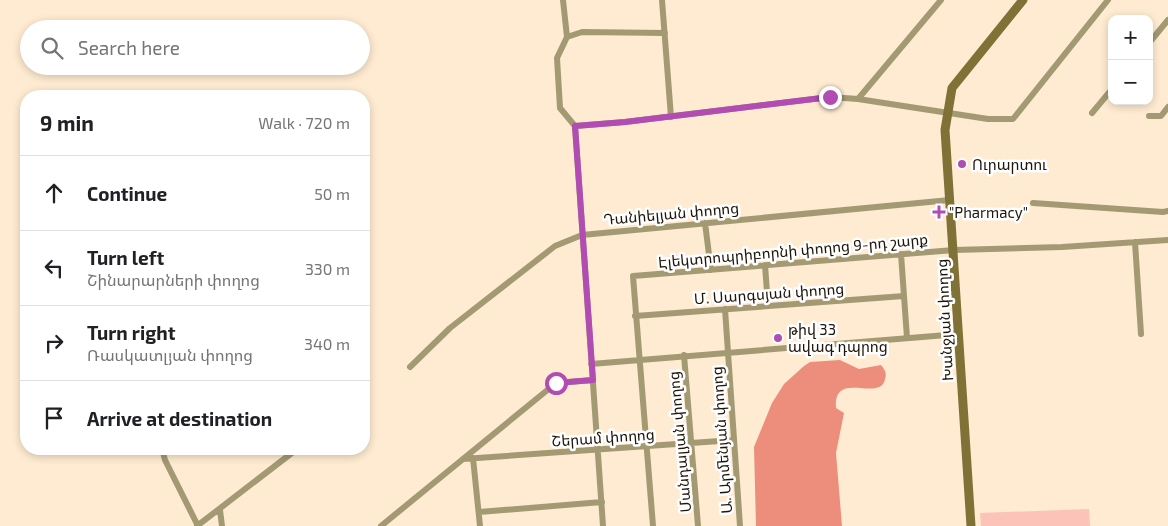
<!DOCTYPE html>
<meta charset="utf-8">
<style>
body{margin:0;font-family:"Exo 2","Noto Sans Armenian",sans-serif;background:#f6f6f6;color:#202124}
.controls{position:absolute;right:15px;top:15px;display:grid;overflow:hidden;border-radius:10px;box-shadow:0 2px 8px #0003}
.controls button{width:45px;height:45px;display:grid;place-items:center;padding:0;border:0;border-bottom:1px solid #e0e0e0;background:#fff;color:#202124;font:25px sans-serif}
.stop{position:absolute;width:15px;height:15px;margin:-11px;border:4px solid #b04cb2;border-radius:50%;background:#fff}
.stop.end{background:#b04cb2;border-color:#fff;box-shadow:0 1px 5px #0008}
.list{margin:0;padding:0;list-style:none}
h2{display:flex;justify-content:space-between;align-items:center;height:65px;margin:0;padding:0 20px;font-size:21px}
h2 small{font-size:16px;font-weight:400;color:#757577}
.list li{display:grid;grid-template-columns:32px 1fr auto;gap:15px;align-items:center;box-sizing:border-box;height:75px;padding:0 20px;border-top:1px solid #e0e0e0}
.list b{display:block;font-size:19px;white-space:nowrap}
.list p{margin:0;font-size:16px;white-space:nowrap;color:#757577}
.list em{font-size:16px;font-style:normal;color:#757577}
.icon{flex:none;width:28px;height:28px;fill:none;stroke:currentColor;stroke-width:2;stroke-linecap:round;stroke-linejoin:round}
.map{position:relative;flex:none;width:1168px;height:526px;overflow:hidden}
.search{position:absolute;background:#fff;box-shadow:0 2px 8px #0003;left:20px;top:20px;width:350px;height:55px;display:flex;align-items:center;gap:12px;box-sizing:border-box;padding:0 18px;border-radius:28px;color:#757577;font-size:19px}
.panel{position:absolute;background:#fff;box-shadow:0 2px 8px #0003;left:20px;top:90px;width:350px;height:365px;border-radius:20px}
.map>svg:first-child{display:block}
.green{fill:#fcc4b9}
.forest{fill:#ed8e7c}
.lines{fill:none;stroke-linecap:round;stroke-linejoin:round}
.street{stroke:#a39a74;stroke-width:6}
.secondary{stroke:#807236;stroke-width:9}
.route{stroke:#b04cb2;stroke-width:6}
.poi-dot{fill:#b04cb2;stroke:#fff;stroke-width:2}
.labels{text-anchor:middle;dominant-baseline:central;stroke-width:5;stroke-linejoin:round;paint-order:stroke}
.poi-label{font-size:15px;fill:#1f160b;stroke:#fff;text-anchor:start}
.street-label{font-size:15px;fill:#1f160b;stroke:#fff}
</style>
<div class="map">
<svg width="1168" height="526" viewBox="0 0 1168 526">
<rect width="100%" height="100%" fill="#feebd1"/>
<path class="green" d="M1089 509 1090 526H981L980 513Z"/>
<path class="forest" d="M840 360 859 369 881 365C885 370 887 373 885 379 881 403 833 369 836 408L844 413 836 453 842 526H756L754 447 772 403 784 384 804 366 810 362Z"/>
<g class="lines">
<path class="street" d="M563 0 567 37
M662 0 671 117
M1149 43 1168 20
M858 99 988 119H1013L1108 0
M1092 113 1112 89
M1149 116H1161L1168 107
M575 126 625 122 830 97 858 99 941 0
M575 126 603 526
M575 126 560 108 557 58 567 37 582 32 665 33
M1033 203 1163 212 1168 211
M705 223 711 270
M1135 242 1141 334
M901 254 907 338
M765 265 768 306
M725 309 740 526
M635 316 904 296
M684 355 698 526
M591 364 959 334
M410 367 450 328 555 246 582 235 950 200
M162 449 165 460 198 526
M473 458 480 526
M463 459 734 440
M220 510 222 526
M479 512 602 502
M197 526 297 449
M381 526 556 383 593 380
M653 526 633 276 954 250 1062 247 1168 240"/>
<path class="secondary" d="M971 526 945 130 952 88 1023 0"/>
</g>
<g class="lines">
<path class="route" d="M556 383 593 380 575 126 625 122 830 97"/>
</g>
<g class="poi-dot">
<circle cx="962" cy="164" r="5"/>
<path d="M936.5 204.5h5v5h5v5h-5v5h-5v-5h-5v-5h5z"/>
<circle cx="778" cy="338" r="5"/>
</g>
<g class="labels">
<g class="poi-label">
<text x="972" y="164">Ուրարտու</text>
<text x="949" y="212">"Pharmacy"</text>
<text x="788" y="329">թիվ 33<tspan x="788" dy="17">ավագ դպրոց</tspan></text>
</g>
<g class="street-label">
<text transform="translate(671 213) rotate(-5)">Դանիելյան փողոց</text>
<text transform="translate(793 250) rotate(-5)">Էլեկտրոպրիբորնի փողոց 9-րդ շարք</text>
<text transform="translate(769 293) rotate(-4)">Մ. Սարգսյան փողոց</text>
<text transform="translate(944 320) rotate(-93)">Խանջյան փողոց</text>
<text transform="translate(603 437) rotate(-4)">Շերամ փողոց</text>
<text transform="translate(721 440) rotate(-94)">Ա. Արմենյան փողոց</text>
<text transform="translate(679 442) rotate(-95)">Մանդալյան փողոց</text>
</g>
</g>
</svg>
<div class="controls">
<button>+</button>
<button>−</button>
</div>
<div class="stop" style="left:556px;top:383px"></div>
<div class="stop end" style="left:830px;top:97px"></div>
<div class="search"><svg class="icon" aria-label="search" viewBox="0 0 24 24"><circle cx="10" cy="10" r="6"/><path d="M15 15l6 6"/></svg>Search here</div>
<section class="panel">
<h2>9 min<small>Walk · 720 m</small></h2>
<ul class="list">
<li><svg class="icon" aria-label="ahead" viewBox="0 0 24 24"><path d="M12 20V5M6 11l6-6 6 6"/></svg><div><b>Continue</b></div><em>50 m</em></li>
<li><svg class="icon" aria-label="left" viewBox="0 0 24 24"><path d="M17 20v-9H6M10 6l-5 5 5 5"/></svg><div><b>Turn left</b><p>Շինարարների փողոց</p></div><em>330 m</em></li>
<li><svg class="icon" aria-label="right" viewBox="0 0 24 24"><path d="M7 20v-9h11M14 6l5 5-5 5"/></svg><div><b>Turn right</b><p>Ռասկատլյան փողոց</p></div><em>340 m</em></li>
<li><svg class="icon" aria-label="arrive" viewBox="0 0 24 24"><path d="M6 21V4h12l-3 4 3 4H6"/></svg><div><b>Arrive at destination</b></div></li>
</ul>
</section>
</div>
